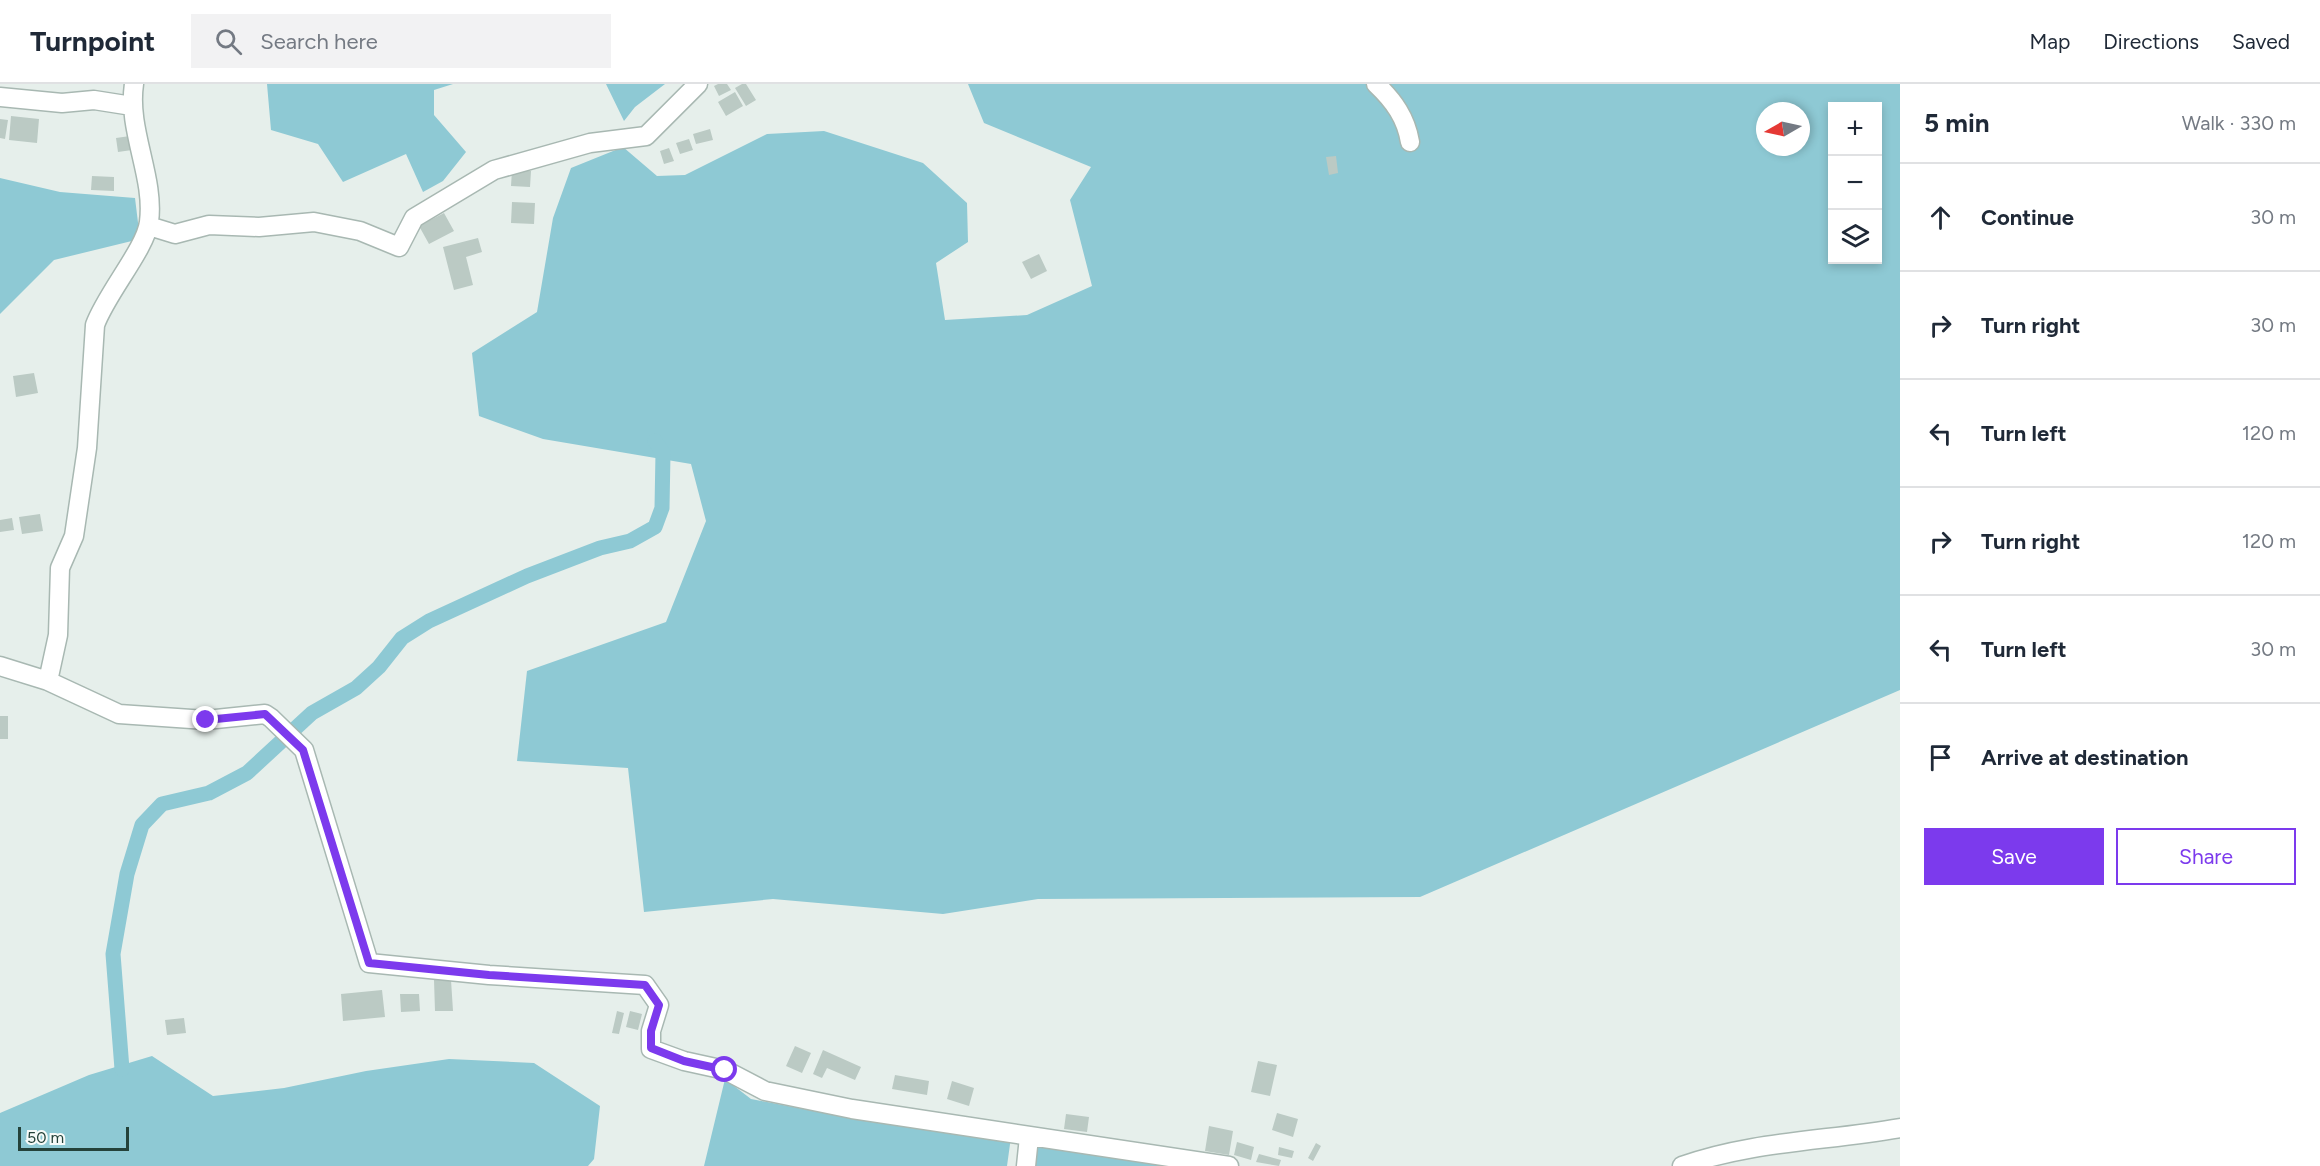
<!DOCTYPE html>
<meta charset="utf-8">
<style>
body{margin:0;font-family:Figtree,sans-serif;background:#f2f2f3;color:#1f2937}
.controls{position:absolute;right:18px;top:18px;display:grid;overflow:hidden;border-radius:0px;box-shadow:0 3px 9px #0003}
.controls button{width:54px;height:54px;display:grid;place-items:center;padding:0;border:0;border-bottom:2px solid #e0e1e3;background:#fff;color:#1f2937;font:30px sans-serif}
.compass{position:absolute;left:1756px;top:18px;width:54px;height:54px;border-radius:50%;background:#fff;box-shadow:0 3px 9px #0003;rotate:261deg}
.scale{position:absolute;left:18px;bottom:15px;width:111px;box-sizing:border-box;padding-left:6px;border:3px solid #24423a;border-top:0;font-size:16px;line-height:21px;white-space:nowrap;color:#24423a;-webkit-text-stroke:4px #f7fbf9;paint-order:stroke}
.stop{position:absolute;width:18px;height:18px;margin:-14px;border:4px solid #7c3aed;border-radius:50%;background:#fff}
.stop.end{background:#7c3aed;border-color:#fff;box-shadow:0 2px 6px #0008}
.list{margin:0;padding:0;list-style:none}
h2{display:flex;justify-content:space-between;align-items:center;height:78px;margin:0;padding:0 24px;font-size:26px}
h2 small{font-size:20px;font-weight:400;color:#747a83}
.list li{display:grid;grid-template-columns:39px 1fr auto;gap:18px;align-items:center;box-sizing:border-box;height:108px;padding:0 24px;border-top:2px solid #e0e1e3}
.list b{display:block;font-size:22px;white-space:nowrap}
.list em{font-size:20px;font-style:normal;color:#747a83}
.actions{display:flex;gap:12px;padding:18px 24px}
.actions a{flex:1;padding:14px 0;border:2px solid #7c3aed;border-radius:0px;text-align:center;font-size:21px;color:#7c3aed}
.actions .main{background:#7c3aed;color:#fff}
.icon{flex:none;width:33px;height:33px;fill:none;stroke:currentColor;stroke-width:2;stroke-linecap:round;stroke-linejoin:round}
.map{position:relative;flex:none;width:1900px;height:1082px;overflow:hidden}
header{display:flex;align-items:center;gap:36px;box-sizing:border-box;height:84px;padding:0 30px;background:#fff;border-bottom:2px solid #e0e1e3}
header strong{font-size:28px}
nav{display:flex;gap:33px;margin-inline-start:auto;font-size:21px}
.search{width:420px;height:54px;background:#f2f2f3;display:flex;align-items:center;gap:15px;box-sizing:border-box;padding:0 21px;border-radius:0px;color:#747a83;font-size:22px}
main{display:flex}
aside{flex:1;background:#fff}
.map>svg:first-child{display:block}
.water{fill:#8ec9d4;fill-rule:evenodd}
.lines{fill:none;stroke-linecap:round;stroke-linejoin:round}
.canal{stroke:#8ec9d4;stroke-width:15}
.building{fill:#bbcac4}
.minor-casing{stroke:#a8b8b2;stroke-width:21}
.minor{stroke:#fff;stroke-width:18}
.route{stroke:#7c3aed;stroke-width:8}
</style>
<header>
<strong>Turnpoint</strong>
<div class="search"><svg class="icon" aria-label="search" viewBox="0 0 24 24"><circle cx="10" cy="10" r="6"/><path d="M15 15l6 6"/></svg>Search here</div>
<nav><a>Map</a><a>Directions</a><a>Saved</a></nav>
</header>
<main>
<div class="map">
<svg width="1900" height="1082" viewBox="0 0 1900 1082">
<rect width="100%" height="100%" fill="#e6efeb"/>
<path class="water" d="M267 0H453L434 6V31L466 68 443 97 423 108 406 70 343 98 318 60 271 46Z
M606 0H665L635 23 624 37Z
M968 0H1900V606L1420 813 1038 815 943 830 773 815 644 828 628 684 517 677 527 587 666 538 706 437 691 380 543 355 479 332 472 269 537 228 553 134 571 84 623 63 657 92 685 91 767 50 824 47 923 79 967 119 968 158 936 179 945 236 1027 231 1092 202 1070 116 1091 83 984 39ZM1832 22H1878V176H1832ZM1765 27H1801V63H1765Z
M0 94 60 108 135 114 140 155 54 176 0 230Z
M152 972 213 1012 284 1004 366 987 449 975 534 979 600 1022 594 1075 588 1082H0V1029L89 991Z
M725 995 751 1015 871 1038 1011 1053 1007 1082H704Z
M1033 1058 1204 1082H1030Z"/>
<g class="lines">
<path class="canal" d="M122 985 113 870 127 790 142 741 162 720 209 709 247 689 312 629 356 604 379 583 402 554 429 537 527 492 600 464 630 457 655 443 662 424 663 369 655 357"/>
</g>
<path class="building" d="M718 0H727L731 6 719 12 714 2Z
M742 0H746L756 16 746 22 735 4Z
M735 8 743 22 726 32 718 18Z
M11 32 39 35 37 59 9 56Z
M0 35 8 36 5 55 0 54Z
M710 45 713 56 696 60 693 50Z
M130 52 132 66 118 68 116 54Z
M689 55 693 66 680 70 676 59Z
M669 64 674 77 664 80 660 67Z
M1336 72 1338 89 1329 91 1326 73Z
M512 86 531 87 530 103 511 102Z
M92 92 114 93V107L91 106Z
M512 118 535 119 534 140 511 139Z
M444 129 454 147 429 160 419 142Z
M478 154 482 168 466 173 473 201 454 206 443 163Z
M1039 170 1047 187 1031 195 1022 178Z
M34 289 38 309 16 313 13 292Z
M40 430 43 447 22 450 19 433Z
M12 434 14 446 0 448V436Z
M0 632H8V655H0Z
M434 896H451L453 927H435Z
M382 906 385 933 343 937 341 910Z
M400 910H419L420 927 401 928Z
M617 927 624 929 619 950 612 949Z
M630 927 642 930 638 946 626 943Z
M184 934 186 949 167 951 165 936Z
M795 962 811 969 802 989 786 982Z
M823 966 861 983 855 996 827 984 822 994 813 990Z
M1258 977 1277 981 1270 1012 1251 1008Z
M895 991 929 997 927 1011 892 1005Z
M952 997 974 1004 969 1022 947 1015Z
M1277 1029 1298 1035 1293 1053 1272 1046Z
M1066 1030 1089 1033 1087 1048 1064 1045Z
M1209 1042 1233 1047 1229 1071 1205 1067Z
M1237 1058 1254 1063 1251 1076 1234 1071Z
M1316 1059 1321 1062 1313 1077 1308 1074Z
M1279 1063 1294 1067 1292 1074 1278 1071Z
M1259 1070 1281 1076 1279 1082 1256 1078Z"/>
<g class="lines">
<g class="minor-casing">
<path id="minor" d="M1376 0C1394 17 1406 34 1410 58
M0 13 62 19 94 16 132 22
M149 142 175 150 209 141 259 143 314 138 360 147 399 163 414 134 494 86 590 59 646 52 698 0
M0 582 48 597 119 630 206 636 265 630 271 634 304 666 369 879 489 891 645 901 659 921 651 947V965L684 977 725 986 765 1007 852 1025 1229 1082
M48 597 58 551 60 484 74 452 87 364 95 241C106 210 146 164 149 138 155 93 127 46 134 0
M1026 1082 1029 1053
M1682 1082C1752 1057 1827 1057 1900 1044"/>
</g>
<use href="#minor" class="minor"/>
</g>
<g class="lines">
<path class="route" d="M206 636 265 630 303 666 369 879 489 891 645 901 659 921 651 947V964L684 977 725 986"/>
</g>
</svg>
<div class="controls">
<button>+</button>
<button>−</button>
<button><svg class="icon" aria-label="layers" viewBox="0 0 24 24"><path d="M12 4l9 5-9 5-9-5zM3 14l9 5 9-5"/></svg></button>
</div>
<svg class="compass" viewBox="-18 -18 36 36"><path d="M0-13l5 13h-10z" fill="#e53935"/><path d="M0 13l5-13h-10z" fill="#747a83"/></svg>
<div class="scale">50 m</div>
<div class="stop" style="left:725px;top:986px"></div>
<div class="stop end" style="left:206px;top:636px"></div>
</div>
<aside>
<h2>5 min<small>Walk · 330 m</small></h2>
<ul class="list">
<li><svg class="icon" aria-label="ahead" viewBox="0 0 24 24"><path d="M12 20V5M6 11l6-6 6 6"/></svg><div><b>Continue</b></div><em>30 m</em></li>
<li><svg class="icon" aria-label="right" viewBox="0 0 24 24"><path d="M7 20v-9h11M14 6l5 5-5 5"/></svg><div><b>Turn right</b></div><em>30 m</em></li>
<li><svg class="icon" aria-label="left" viewBox="0 0 24 24"><path d="M17 20v-9H6M10 6l-5 5 5 5"/></svg><div><b>Turn left</b></div><em>120 m</em></li>
<li><svg class="icon" aria-label="right" viewBox="0 0 24 24"><path d="M7 20v-9h11M14 6l5 5-5 5"/></svg><div><b>Turn right</b></div><em>120 m</em></li>
<li><svg class="icon" aria-label="left" viewBox="0 0 24 24"><path d="M17 20v-9H6M10 6l-5 5 5 5"/></svg><div><b>Turn left</b></div><em>30 m</em></li>
<li><svg class="icon" aria-label="arrive" viewBox="0 0 24 24"><path d="M6 21V4h12l-3 4 3 4H6"/></svg><div><b>Arrive at destination</b></div></li>
</ul>
<div class="actions"><a class="main">Save</a><a>Share</a></div>
</aside>
</main>
